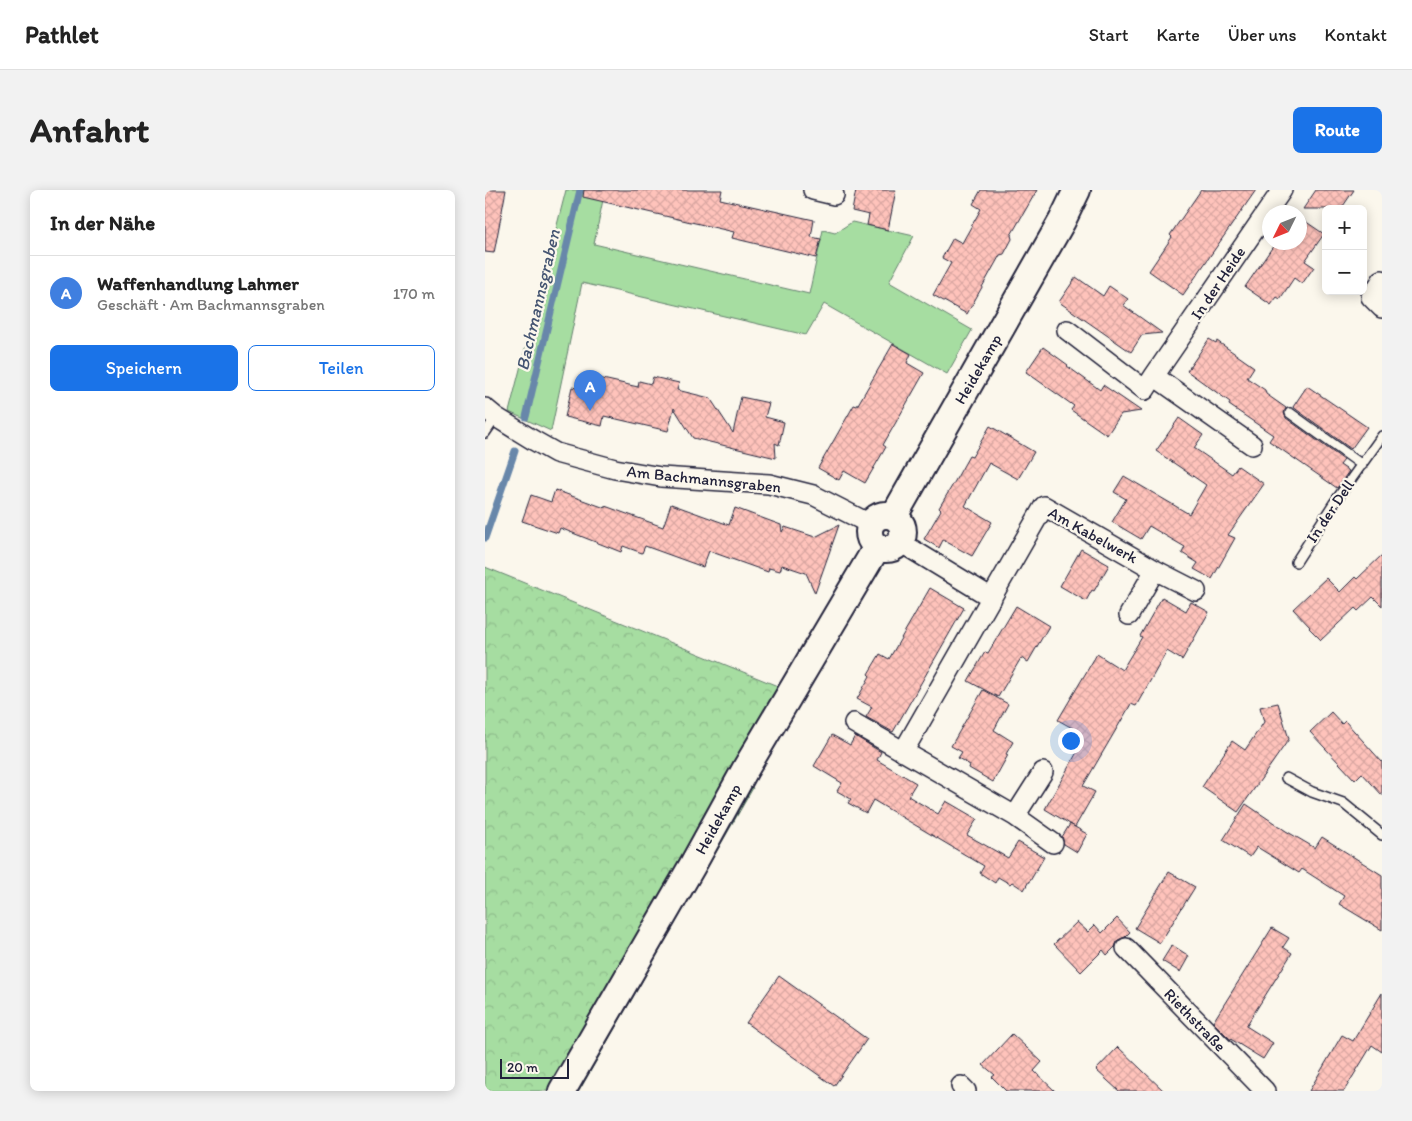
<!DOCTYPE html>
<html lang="de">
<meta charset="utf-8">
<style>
body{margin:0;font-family:Itim,sans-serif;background:#f2f2f2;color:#222}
.controls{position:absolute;right:15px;top:15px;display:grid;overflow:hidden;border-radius:8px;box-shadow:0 2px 12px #0003}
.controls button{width:45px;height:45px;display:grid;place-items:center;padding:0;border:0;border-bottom:1px solid #e0e0e0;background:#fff;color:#222;font:25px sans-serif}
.compass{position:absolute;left:777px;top:15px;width:45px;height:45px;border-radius:50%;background:#fff;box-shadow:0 2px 12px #0003;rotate:227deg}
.scale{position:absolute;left:15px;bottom:12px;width:69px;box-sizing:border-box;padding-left:5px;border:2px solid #22223b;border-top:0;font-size:14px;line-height:18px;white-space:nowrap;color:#22223b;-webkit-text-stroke:4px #fbf7ec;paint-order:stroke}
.you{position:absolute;left:585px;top:550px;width:18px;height:18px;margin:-12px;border:4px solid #fff;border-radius:50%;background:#1a73e8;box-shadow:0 0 0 8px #1a73e833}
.badge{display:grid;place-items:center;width:32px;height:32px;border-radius:50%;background:#1a73e8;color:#fff;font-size:16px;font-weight:700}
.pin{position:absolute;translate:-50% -41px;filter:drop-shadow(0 1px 2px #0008)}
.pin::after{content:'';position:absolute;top:26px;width:18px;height:15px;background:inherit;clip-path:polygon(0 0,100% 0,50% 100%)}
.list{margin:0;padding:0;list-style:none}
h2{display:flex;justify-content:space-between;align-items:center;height:65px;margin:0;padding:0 20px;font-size:21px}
h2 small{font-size:16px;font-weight:400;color:#767676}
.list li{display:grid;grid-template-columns:32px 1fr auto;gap:15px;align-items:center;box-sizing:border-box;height:75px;padding:0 20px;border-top:1px solid #e0e0e0}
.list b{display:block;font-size:19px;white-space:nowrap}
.list p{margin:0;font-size:16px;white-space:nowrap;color:#767676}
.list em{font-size:16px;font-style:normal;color:#767676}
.actions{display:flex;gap:10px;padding:15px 20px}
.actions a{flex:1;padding:11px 0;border:1px solid #1a73e8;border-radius:8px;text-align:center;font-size:18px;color:#1a73e8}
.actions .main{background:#1a73e8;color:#fff}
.map{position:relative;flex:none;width:897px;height:901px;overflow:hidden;border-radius:8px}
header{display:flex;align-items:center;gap:30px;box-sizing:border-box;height:70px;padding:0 25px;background:#fff;border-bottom:1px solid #e0e0e0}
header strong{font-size:24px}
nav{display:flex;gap:28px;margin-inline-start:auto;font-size:18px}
.intro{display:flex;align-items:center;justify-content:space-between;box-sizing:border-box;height:120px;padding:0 30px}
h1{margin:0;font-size:35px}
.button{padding:12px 22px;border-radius:8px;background:#1a73e8;color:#fff;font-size:18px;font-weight:700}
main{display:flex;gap:30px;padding:0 30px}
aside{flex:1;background:#fff;border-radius:8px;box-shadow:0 2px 12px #0003}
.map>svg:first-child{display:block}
.grass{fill:#a6dda1;stroke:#64806e}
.forest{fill:url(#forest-crowns);stroke:#64806e}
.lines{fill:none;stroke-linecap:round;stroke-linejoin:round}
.stream{stroke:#6887aa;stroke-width:7}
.building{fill:url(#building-cross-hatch);stroke:#22223b}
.lane-casing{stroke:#22223b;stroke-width:12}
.street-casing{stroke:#22223b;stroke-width:22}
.secondary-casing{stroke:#22223b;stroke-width:30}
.lane{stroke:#fbf7ec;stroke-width:9}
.street{stroke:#fbf7ec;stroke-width:19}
.secondary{stroke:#fbf7ec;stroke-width:26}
.labels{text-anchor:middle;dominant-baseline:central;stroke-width:4.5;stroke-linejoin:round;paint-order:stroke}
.street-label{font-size:16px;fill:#22223b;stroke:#fbf7ec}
.water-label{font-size:18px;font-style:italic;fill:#455572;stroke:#fbf7ec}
</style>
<header>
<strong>Pathlet</strong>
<nav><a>Start</a><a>Karte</a><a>Über uns</a><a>Kontakt</a></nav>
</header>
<div class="intro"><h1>Anfahrt</h1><a class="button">Route</a></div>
<main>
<aside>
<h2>In der Nähe<small></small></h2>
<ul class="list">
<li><span class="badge" style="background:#3f7fe0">A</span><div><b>Waffenhandlung Lahmer</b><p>Geschäft · Am Bachmannsgraben</p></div><em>170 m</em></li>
</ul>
<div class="actions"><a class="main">Speichern</a><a>Teilen</a></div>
</aside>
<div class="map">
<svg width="897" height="901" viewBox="0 0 897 901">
<defs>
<pattern id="forest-crowns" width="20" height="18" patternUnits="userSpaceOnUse" patternTransform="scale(1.25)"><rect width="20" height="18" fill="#a6dda1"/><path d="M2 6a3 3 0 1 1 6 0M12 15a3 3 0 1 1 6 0" fill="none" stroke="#8fbd8c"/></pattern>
<pattern id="building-cross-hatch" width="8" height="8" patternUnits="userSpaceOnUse" patternTransform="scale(1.25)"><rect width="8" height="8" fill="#ffc3bb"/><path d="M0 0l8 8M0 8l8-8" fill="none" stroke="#daa7a2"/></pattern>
</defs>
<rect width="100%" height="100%" fill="#fbf7ec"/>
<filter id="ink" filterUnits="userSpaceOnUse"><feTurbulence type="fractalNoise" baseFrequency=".02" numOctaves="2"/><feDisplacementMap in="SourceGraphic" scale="10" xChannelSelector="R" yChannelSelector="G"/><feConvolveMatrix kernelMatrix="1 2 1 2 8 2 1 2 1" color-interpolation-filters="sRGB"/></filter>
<g filter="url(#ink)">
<path class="grass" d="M81 0H120L109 54 324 104 338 40 350 43 367 32 429 46 404 92 487 140 462 184 339 114 321 145 97 93 66 241 24 222Z"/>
<path class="forest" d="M0 377 295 497 242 584 268 598 94 901H0Z"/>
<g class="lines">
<path class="stream" d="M41 227 95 0
M0 348 30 261"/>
</g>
<path class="building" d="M0 0H21L9 63 0 62Z
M99 0H237L235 9 329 30 326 47 336 49 331 68 247 48 249 42 98 7Z
M371 0H411L403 40 382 35 384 25 367 21Z
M496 0H552L526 45 527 49 519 64 515 65 482 124 448 105 466 73 457 68 468 48 477 53 496 19 488 14Z
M716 0H771L698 105 664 81 687 47 685 45Z
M831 0H869L856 19H818Z
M814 27 839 44 820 71 829 77 817 94 809 88 795 109 792 107 786 115 760 97 791 52H814Z
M591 87 618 106 624 96 643 109 638 115 677 143 657 145 646 162 574 112Z
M724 149 731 153 732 151 769 177 762 188 780 200 781 204 801 218 799 223 801 228 859 270 855 275 864 281 852 298 784 251 788 245 744 215 745 212 702 181Z
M408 154 426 164 422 173 439 183 398 255 401 257 380 293 359 281 354 290 333 278 369 215 372 216Z
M558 157 583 175 582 176 615 200 618 195 656 221 636 224 622 245 586 220 589 216 541 182Z
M109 187 153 197 154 191 166 194 168 187 194 193 192 200 225 208 248 243 256 207 284 213 280 227 299 232 294 255 290 253 291 268 208 248 189 218 183 241 119 226 117 236 80 227 87 197 106 201Z
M822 196 882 237 866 259 808 217Z
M694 228 718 245 709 258 747 284 753 276 779 294 743 345 750 348 727 389 709 379 713 373 697 363 700 357 664 336 656 349 627 332 641 309 629 302 639 286 704 324 721 295 671 261Z
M505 236 549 262 533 289 504 273 480 316 507 332 487 366 458 350 454 358 439 349 456 320 454 318 470 291 484 266 487 267Z
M70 300 120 318V316L178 337 186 314 244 335 250 318 296 335 297 342 300 337 330 347 354 335 330 403 321 383 297 375 295 381 284 378 283 382 224 361 218 377 160 356 157 363 138 356 136 362 75 338 73 343 37 331 46 305 66 312Z
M596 359 624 375 609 401 607 400 601 411 575 396Z
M897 365V416L888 407 873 421 870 418 836 450 824 438 825 437 808 419 841 388 855 402 870 387 872 389Z
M445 398 479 418 408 542 381 527 387 517 372 509 385 486 383 484 395 464 404 469Z
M677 407 701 421 706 412 724 422 697 470 682 461 651 516 646 514 598 596 610 602 590 637 602 644 592 662 579 654 577 647 585 634 590 637 560 619 596 555 584 548 589 539 573 530 612 464 637 480 657 447 655 446Z
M531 416 564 436 543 472 536 468 513 507 483 491 500 462 503 463Z
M498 500 523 514 509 540 528 552 521 564 523 565 508 592 484 578 485 575 473 568 477 562 466 556Z
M793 513 804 549 753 622 717 597 747 551 760 560 779 532 775 517Z
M846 522 857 534 860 531 897 572V605L877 583 870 590 825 542Z
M347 545 365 555 370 546 396 562 392 570 431 593 423 606 453 624 461 611 492 629 482 645 523 668 533 652 559 667 545 691H544L539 700 527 692 525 694 513 687 510 693 495 683 499 676 388 610 381 623 363 613 366 609 352 601 357 593 329 576Z
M761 614 801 641 830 658 837 647 897 685V740L854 714 859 706 817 679 814 683 772 657 765 667 738 650Z
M684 682 710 697 675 753 650 738Z
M632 728 645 742 640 747 633 750 630 757 622 765 618 760 596 782 569 754 592 732 603 742 610 735 617 743Z
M787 738 804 748 798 757 807 763 761 836 788 853 778 869 744 848 728 832Z
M687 755 704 766 695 782 677 771Z
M294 786 382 849 349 896 261 833Z
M897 803V862L887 855 859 901H824L857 845 868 851Z
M527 844 557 872 549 881 570 901H521L507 887 510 885 498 875Z
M633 857 657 880 679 901H634L611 880Z"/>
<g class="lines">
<g class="lane-casing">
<path id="lane" d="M805 223 877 275
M0 243 11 227
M811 372 849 313 897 246
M801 588 827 602 858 613 897 645"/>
</g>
<g class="street-casing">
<path id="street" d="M328 0 349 5
M897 90 886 107 897 118
M582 140 660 200 669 186 767 255
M669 186 797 0
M0 218 11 227 48 250 71 263 130 279 176 287 284 294 328 305 385 334
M415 352 507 408
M644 425 670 380
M369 533 530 626 568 653
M418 562 559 316 670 380 711 401
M530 626 558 582
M641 758 780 901
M476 896 481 901"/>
</g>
<g class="secondary-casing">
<path id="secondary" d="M384 342a17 17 0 1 1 34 0a17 17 0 1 1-34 0Z
M409 326 577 31 592 0
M77 901 207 676 261 578 392 357"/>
</g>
<use href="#lane" class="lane"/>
<use href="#street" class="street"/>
<use href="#secondary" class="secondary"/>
</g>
</g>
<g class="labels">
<g class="street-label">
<text transform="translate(733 93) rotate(-56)">In der Heide</text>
<text transform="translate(493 179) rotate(-60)">Heidekamp</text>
<text transform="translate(219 289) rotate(6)">Am Bachmannsgraben</text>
<text transform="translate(845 321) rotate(-56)">In der Dell</text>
<text transform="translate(608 345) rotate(29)">Am Kabelwerk</text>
<text transform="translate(233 629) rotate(-61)">Heidekamp</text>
<text transform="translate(710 830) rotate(46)">Riethstraße</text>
</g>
<g class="water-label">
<text transform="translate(53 110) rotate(-77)">Bachmannsgraben</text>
</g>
</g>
</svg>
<div class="controls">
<button>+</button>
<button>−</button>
</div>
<svg class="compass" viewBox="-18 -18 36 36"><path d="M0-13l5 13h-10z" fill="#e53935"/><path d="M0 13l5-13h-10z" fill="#767676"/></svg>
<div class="scale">20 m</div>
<div class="you"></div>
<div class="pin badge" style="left:105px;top:221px;background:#3f7fe0">A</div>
</div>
</main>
